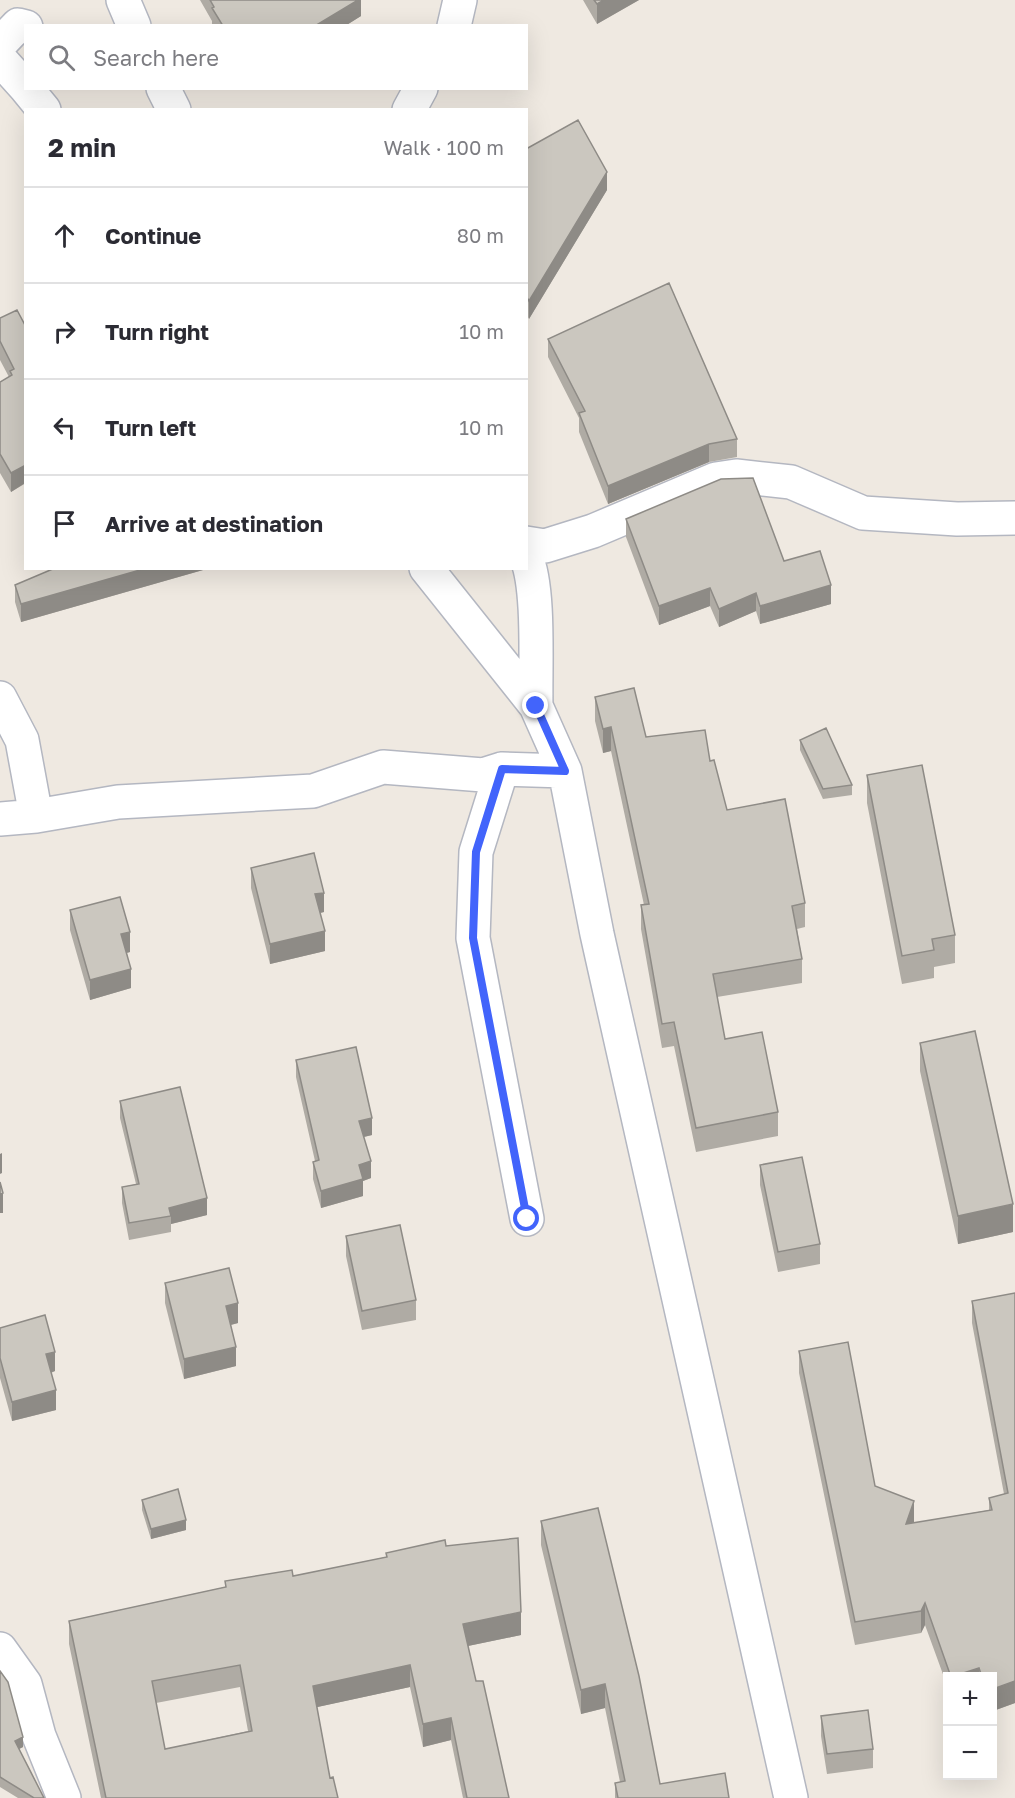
<!DOCTYPE html>
<meta charset="utf-8">
<style>
body{margin:0;font-family:"Golos Text",sans-serif;background:#f2f2f3;color:#2b2b33}
.controls{position:absolute;right:18px;bottom:18px;display:grid;overflow:hidden;border-radius:0px;box-shadow:0 6px 24px #0002}
.controls button{width:54px;height:54px;display:grid;place-items:center;padding:0;border:0;border-bottom:2px solid #e1e1e2;background:#fff;color:#2b2b33;font:30px sans-serif}
.stop{position:absolute;width:18px;height:18px;margin:-14px;border:4px solid #4264fb;border-radius:50%;background:#fff}
.stop.end{background:#4264fb;border-color:#fff;box-shadow:0 2px 6px #0008}
.list{margin:0;padding:0;list-style:none}
h2{display:flex;justify-content:space-between;align-items:center;height:78px;margin:0;padding:0 24px;font-size:26px}
h2 small{font-size:20px;font-weight:400;color:#7c7c81}
.list li{display:grid;grid-template-columns:39px 1fr auto;gap:18px;align-items:center;box-sizing:border-box;height:96px;padding:0 24px;border-top:2px solid #e1e1e2}
.list b{display:block;font-size:22px;white-space:nowrap}
.list em{font-size:20px;font-style:normal;color:#7c7c81}
.icon{flex:none;width:33px;height:33px;fill:none;stroke:currentColor;stroke-width:2;stroke-linecap:round;stroke-linejoin:round}
.map{position:relative;flex:none;width:1015px;height:1798px;overflow:hidden}
.search{position:absolute;background:#fff;box-shadow:0 6px 24px #0002;left:24px;top:24px;width:504px;height:66px;display:flex;align-items:center;gap:15px;box-sizing:border-box;padding:0 21px;border-radius:0px;color:#7c7c81;font-size:22px}
.panel{position:absolute;background:#fff;box-shadow:0 6px 24px #0002;left:24px;top:108px;width:504px;height:462px;border-radius:0px}
.map>svg:first-child{display:block}
.lines{fill:none;stroke-linecap:round;stroke-linejoin:round}
.minor-casing{stroke:#b4b7c1;stroke-width:36}
.minor{stroke:#fff;stroke-width:33}
.wall{fill:#afaba4;fill-rule:evenodd}
.shaded-wall{fill:#8e8b86}
.building{fill:#cbc7bf;stroke:#8e8b86;stroke-width:1.5;fill-rule:evenodd}
.route{stroke:#4264fb;stroke-width:8}
</style>
<div class="map">
<svg width="1015" height="1798" viewBox="0 0 1015 1798">
<rect width="100%" height="100%" fill="#efe9e1"/>
<g class="lines">
<g class="minor-casing">
<path id="minor" d="M123 0 134 26
M454 26 460 0
M0 44 18 25 26 27
M0 59 26 88
M26 88 44 110
M163 88 174 110
M409 110 421 88
M526 543 545 546 593 531 716 479 736 476 791 482 863 513 957 519 1015 518
M526 557C540 587 535 670 536 706
M426 568 536 706 565 771 597 934 791 1798
M0 698 22 740 36 816
M502 769 476 852 473 938 527 1219
M0 819 36 816 118 802 313 791 383 767 483 775 502 769 565 771
M0 1649 25 1684 39 1736 64 1798"/>
</g>
<use href="#minor" class="minor"/>
</g>
<path class="wall" d="M200 0H361V16L345 26H212V21Z
M583 0H639L597 24Z
M526 149 607 190 529 319 526 314Z
M0 318 26 327V483L11 492 0 473V382L9 377 0 360Z
M548 339 737 439V457L709 462 608 504 579 432V418L548 357Z
M626 519 784 561 831 604 760 624 756 611 719 627 710 606 659 625 626 537Z
M55 568H210L21 622 15 602V585Z
M595 697 646 737 710 761 727 810 805 903V927L797 929 802 959V983L717 997 725 1039 778 1112V1136L696 1152 674 1046 662 1048 641 929V905H644L611 751 603 753 595 721Z
M800 740 852 785V795L823 799 800 750Z
M867 775 955 935V963L934 967V978L902 984 867 803Z
M251 868 324 912 320 913 325 951 270 964 251 888Z
M70 910 130 952 127 953 131 988 90 1000 70 930Z
M920 1043 1013 1232 958 1244 920 1071Z
M296 1060 372 1135 364 1137 371 1178 363 1181V1196L321 1208 313 1179V1162L315 1161 296 1077Z
M120 1101 207 1215 171 1224V1232L129 1240 122 1203V1187L136 1184 120 1118Z
M760 1165 820 1244V1264L778 1272 760 1185Z
M346 1236 416 1300V1320L362 1330 346 1256Z
M165 1283 238 1323 231 1325 236 1366 184 1379 165 1303Z
M1015 1293V1703L993 1711V1677H948V1688L925 1625 921 1633 855 1645 799 1373V1351L875 1486 914 1523 989 1510V1498L1004 1494 972 1323V1301Z
M0 1328 55 1371 51 1373 56 1410 12 1421 0 1378Z
M142 1500 186 1530 151 1539 142 1510Z
M541 1521 660 1784 729 1798H615V1783L620 1782 605 1708 581 1714 541 1545Z
M446 1546 521 1635 468 1646 476 1681 509 1798H463L451 1740 423 1747 410 1687 317 1707 330 1778 338 1798H101L69 1644V1621L225 1587V1581L293 1576 386 1557V1553ZM240 1687 248 1731 165 1749 156 1703Z
M0 1671 23 1747 19 1749 44 1798H18L0 1787Z
M821 1716 873 1749V1768L827 1774 821 1736Z"/>
<path class="shaded-wall" d="M358 0H361V16L345 26H315Z
M604 0H639L597 24V4Z
M607 172V190L529 319V301Z
M709 444V462L608 504V486Z
M25 465V483L11 492V473Z
M147 568H210L21 622V604Z
M831 585V604L760 624V606Z
M710 588V606L659 625V606Z
M756 593V611L719 627V609Z
M611 727V751L603 753V729Z
M324 893V912L315 914V894Z
M325 931V951L270 964V944Z
M130 932V952L121 954V934Z
M131 969V988L90 1000V980Z
M372 1118V1135L359 1138V1121Z
M2 1153V1173L0 1174V1154Z
M371 1161V1178L363 1181V1196L321 1208V1191L359 1165Z
M3 1193V1213H0V1194Z
M207 1198V1215L171 1224V1216L169 1208Z
M1013 1204V1232L958 1244V1216Z
M238 1303V1323L226 1326V1306Z
M236 1347V1366L184 1379V1359Z
M55 1352V1371L46 1374V1354Z
M56 1390V1410L12 1421V1402Z
M914 1501V1523L906 1524Z
M186 1520V1530L151 1539V1529Z
M925 1603V1625L921 1633V1611Z
M521 1612V1635L463 1647V1624Z
M410 1665V1687L313 1708V1686Z
M979 1668V1677H954Z
M1015 1681V1703L993 1711V1689Z
M605 1684V1708L581 1714V1690Z
M451 1718V1740L423 1747V1724Z
M23 1737V1747L15 1751V1741Z"/>
<path class="building" d="M210 0H358L315 26H223L212 8 214 7Z
M594 0H604L597 4Z
M578 120 607 172 529 301 526 296V149Z
M669 283 737 439 709 444 608 486 579 413 585 411 548 339Z
M17 310 26 327V465L11 473 0 454V382L12 375 10 371 14 369 0 341V318Z
M753 478 784 561 820 551 831 585 760 606 756 593 719 609 710 588 659 606 626 519 721 479Z
M55 568H147L21 604 15 585Z
M634 688 646 737 705 730 710 761 714 760 727 810 785 799 805 903 792 906 802 959 713 974 725 1039 762 1032 778 1112 696 1128 674 1022 662 1024 641 905 649 904 611 727 603 729 595 697Z
M826 728 852 785 823 789 800 740Z
M922 765 955 935 932 939 934 950 902 956 867 775Z
M314 853 324 893 315 894 325 931 270 944 251 868Z
M120 897 130 932 121 934 131 969 90 980 70 910Z
M975 1031 1013 1204 958 1216 920 1043Z
M356 1047 372 1118 359 1121 371 1161 359 1165 363 1179 321 1191 313 1162 319 1160 296 1060Z
M180 1087 207 1198 169 1208 171 1216 129 1223 122 1187 139 1184 120 1101Z
M802 1157 820 1244 778 1252 760 1165Z
M0 1182 3 1193 0 1194Z
M400 1225 416 1300 362 1311 346 1236Z
M229 1268 238 1303 226 1306 236 1347 184 1359 165 1283Z
M1015 1293V1681L993 1689V1677H982L979 1668 951 1677 925 1603 921 1611 855 1622 799 1351 848 1342 875 1486 914 1501 906 1524 992 1510 989 1498 1008 1493 972 1301Z
M45 1315 55 1352 46 1354 56 1390 12 1402 0 1358V1328Z
M178 1489 186 1520 151 1529 142 1500Z
M598 1508 639 1676 660 1784 725 1773 729 1798H618L615 1783 625 1781 605 1684 581 1690 541 1521Z
M518 1538 521 1612 463 1624 476 1681H483L509 1798H467L451 1718 423 1724 410 1665 313 1686 330 1778 333 1777 338 1798H106L69 1621 226 1587 225 1581 292 1570 293 1576 387 1557 386 1553 445 1540 446 1546ZM240 1665 252 1731 165 1749 152 1681Z
M0 1671 8 1682 23 1737 15 1741 44 1798H34L0 1777Z
M868 1710 873 1749 827 1754 821 1716Z"/>
<g class="lines">
<path class="route" d="M527 1219 473 938 476 852 502 769 565 771 536 706"/>
</g>
</svg>
<div class="controls">
<button>+</button>
<button>−</button>
</div>
<div class="stop" style="left:527px;top:1219px"></div>
<div class="stop end" style="left:536px;top:706px"></div>
<div class="search"><svg class="icon" aria-label="search" viewBox="0 0 24 24"><circle cx="10" cy="10" r="6"/><path d="M15 15l6 6"/></svg>Search here</div>
<section class="panel">
<h2>2 min<small>Walk · 100 m</small></h2>
<ul class="list">
<li><svg class="icon" aria-label="ahead" viewBox="0 0 24 24"><path d="M12 20V5M6 11l6-6 6 6"/></svg><div><b>Continue</b></div><em>80 m</em></li>
<li><svg class="icon" aria-label="right" viewBox="0 0 24 24"><path d="M7 20v-9h11M14 6l5 5-5 5"/></svg><div><b>Turn right</b></div><em>10 m</em></li>
<li><svg class="icon" aria-label="left" viewBox="0 0 24 24"><path d="M17 20v-9H6M10 6l-5 5 5 5"/></svg><div><b>Turn left</b></div><em>10 m</em></li>
<li><svg class="icon" aria-label="arrive" viewBox="0 0 24 24"><path d="M6 21V4h12l-3 4 3 4H6"/></svg><div><b>Arrive at destination</b></div></li>
</ul>
</section>
</div>
